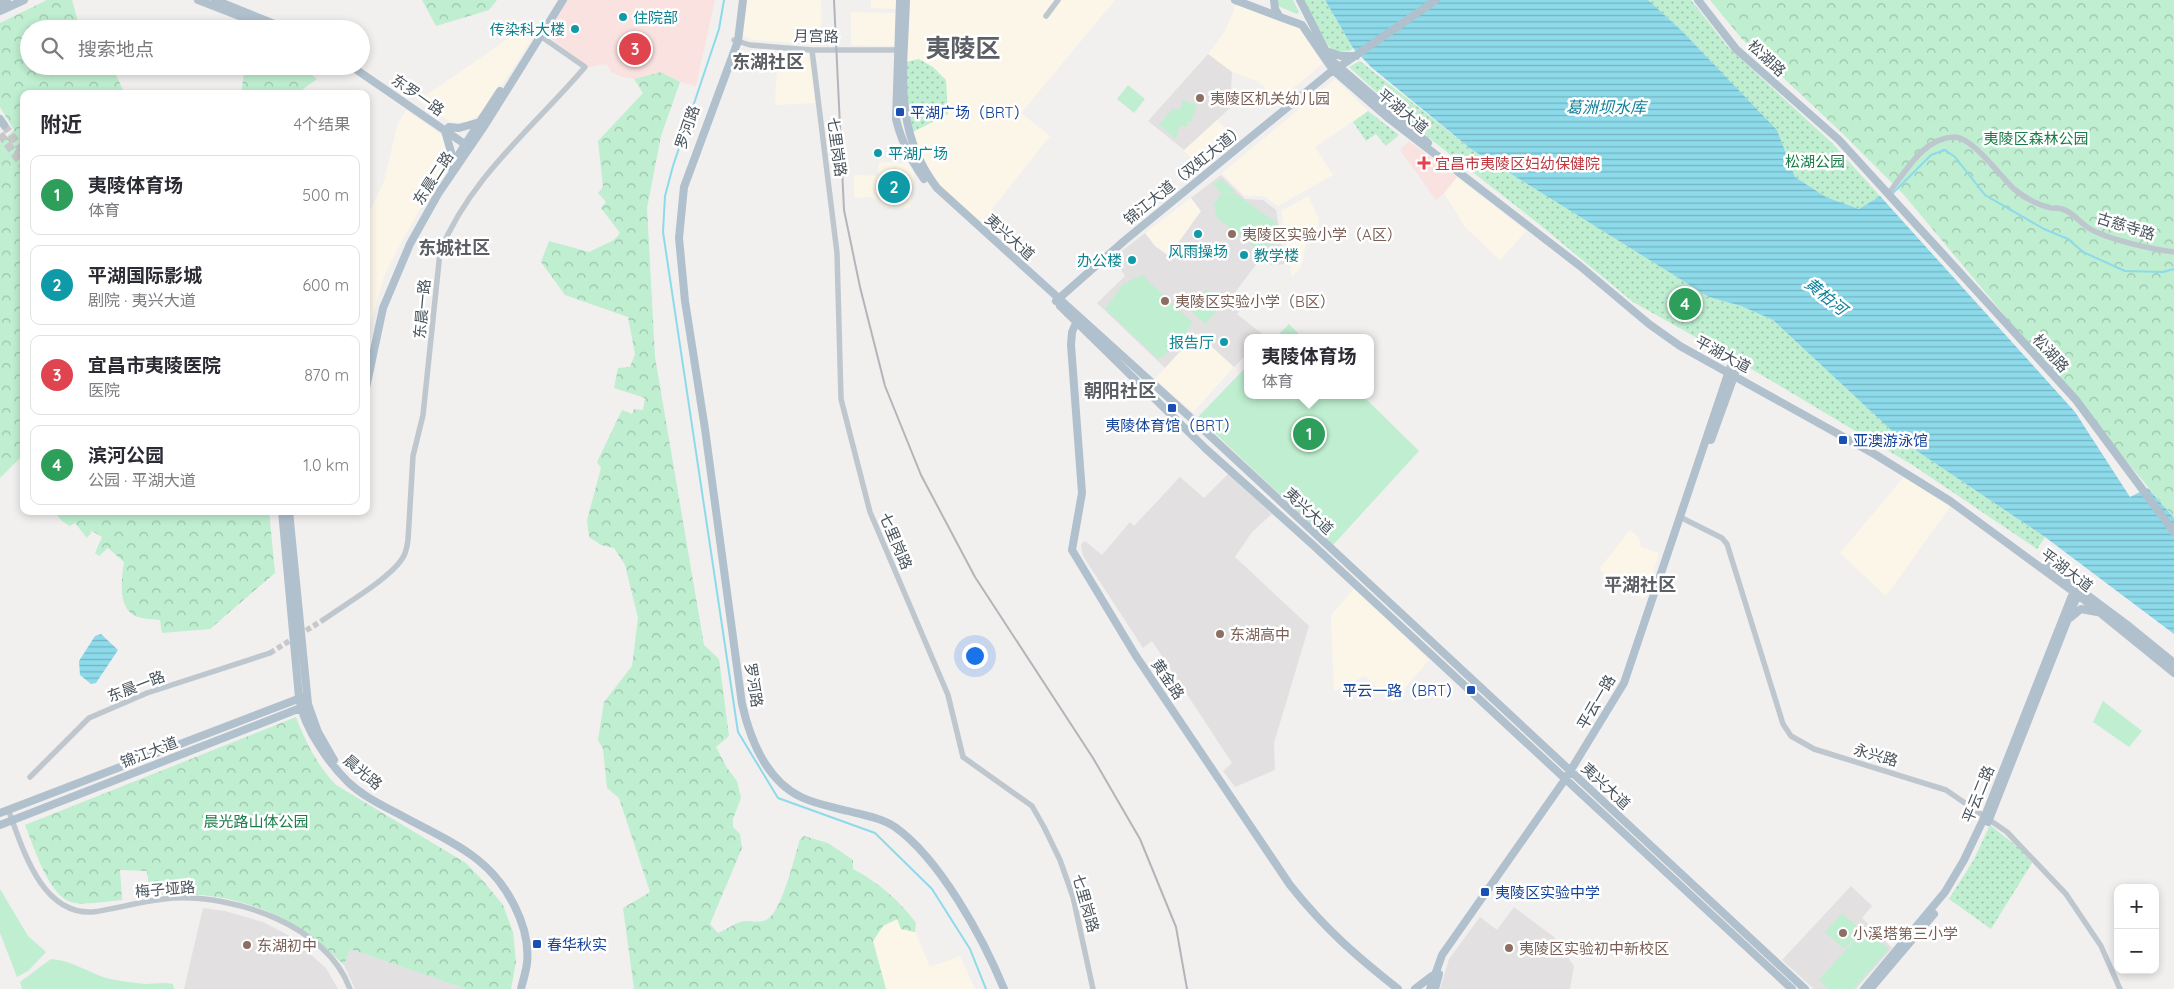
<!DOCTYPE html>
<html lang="zh">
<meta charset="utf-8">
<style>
body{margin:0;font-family:Quicksand,"Noto Sans SC",sans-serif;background:#f2f2f3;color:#2b2b33}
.controls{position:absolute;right:15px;bottom:15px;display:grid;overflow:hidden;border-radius:10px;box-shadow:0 2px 8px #0003}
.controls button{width:45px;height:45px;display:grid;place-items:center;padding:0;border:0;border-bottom:1px solid #e1e1e2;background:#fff;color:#2b2b33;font:25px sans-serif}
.you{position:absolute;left:974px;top:655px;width:18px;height:18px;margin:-12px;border:4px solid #fff;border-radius:50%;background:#1a73e8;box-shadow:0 0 0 8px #1a73e833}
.badge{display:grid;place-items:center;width:32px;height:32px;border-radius:50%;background:#0b8043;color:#fff;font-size:16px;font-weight:700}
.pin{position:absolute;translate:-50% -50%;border:2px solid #fff;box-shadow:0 1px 5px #0006}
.popup{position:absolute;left:1244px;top:334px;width:130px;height:65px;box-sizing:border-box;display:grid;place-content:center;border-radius:10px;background:#fff;filter:drop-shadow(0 1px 4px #0005);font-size:16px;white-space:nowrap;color:#7c7c81}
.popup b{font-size:19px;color:#2b2b33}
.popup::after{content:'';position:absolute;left:50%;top:100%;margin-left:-10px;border:10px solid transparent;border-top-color:#fff}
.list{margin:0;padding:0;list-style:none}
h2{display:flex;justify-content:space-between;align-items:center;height:65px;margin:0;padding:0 20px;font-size:21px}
h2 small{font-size:16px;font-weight:400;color:#7c7c81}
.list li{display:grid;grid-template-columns:32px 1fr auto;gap:15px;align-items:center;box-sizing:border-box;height:80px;margin:0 10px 10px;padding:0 10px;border:1px solid #e1e1e2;border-radius:10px}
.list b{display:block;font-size:19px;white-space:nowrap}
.list p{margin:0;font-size:16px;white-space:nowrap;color:#7c7c81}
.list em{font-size:16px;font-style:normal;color:#7c7c81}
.icon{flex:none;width:28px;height:28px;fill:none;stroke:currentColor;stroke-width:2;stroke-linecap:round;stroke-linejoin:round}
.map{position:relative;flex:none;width:2174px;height:989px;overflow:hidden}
.search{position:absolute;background:#fff;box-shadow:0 2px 8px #0003;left:20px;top:20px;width:350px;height:55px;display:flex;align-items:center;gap:12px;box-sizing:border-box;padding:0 18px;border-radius:28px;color:#7c7c81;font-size:19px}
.panel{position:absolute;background:#fff;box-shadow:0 2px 8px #0003;left:20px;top:90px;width:350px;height:425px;border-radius:10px}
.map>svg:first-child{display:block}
.commercial{fill:#fcf6e9}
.education{fill:#e3e0e1}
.medical{fill:#fae2e1}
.grass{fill:#bfeed0}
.forest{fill:url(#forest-crowns)}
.park{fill:url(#park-dots)}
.water{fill:url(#water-rules)}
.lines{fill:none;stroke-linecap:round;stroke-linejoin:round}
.stream{stroke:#8ddaea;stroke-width:2}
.minor-tunnel{stroke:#c8c8ca;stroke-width:5.5;stroke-dasharray:5.5 3;stroke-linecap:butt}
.major-tunnel{stroke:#c8c8ca;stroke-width:8;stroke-dasharray:8 4;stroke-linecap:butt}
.minor{stroke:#bec7ce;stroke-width:5.5}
.major{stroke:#b0c0cd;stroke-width:8}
.rail{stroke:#b2b5b9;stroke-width:2}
.culture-dot{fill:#0f9aa8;stroke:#fff;stroke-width:2}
.education-dot{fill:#8d6e63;stroke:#fff;stroke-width:2}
.transit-dot{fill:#1a4fb4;stroke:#fff;stroke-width:2}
.health-dot{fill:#e0444e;stroke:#fff;stroke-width:2}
.labels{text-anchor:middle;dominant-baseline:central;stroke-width:5;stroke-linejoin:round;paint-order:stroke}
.culture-label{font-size:15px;fill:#0d838f;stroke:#fff;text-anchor:start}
.street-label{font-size:15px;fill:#48535c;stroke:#fff}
.education-label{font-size:15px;fill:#785e54;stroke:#fff;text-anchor:start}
.transit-label{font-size:15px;fill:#164399;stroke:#fff;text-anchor:start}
.park-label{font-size:15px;fill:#197c48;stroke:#fff}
.health-label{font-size:15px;fill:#be3a42;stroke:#fff;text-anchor:start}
.water-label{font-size:16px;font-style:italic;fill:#108098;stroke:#fff}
.quarter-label{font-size:18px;font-weight:bold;fill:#5c6064;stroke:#fff}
.town-label{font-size:25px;font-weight:bold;fill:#5c6064;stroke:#fff}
</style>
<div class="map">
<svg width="2174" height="989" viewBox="0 0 2174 989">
<defs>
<pattern id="forest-crowns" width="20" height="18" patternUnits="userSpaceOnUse" patternTransform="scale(1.25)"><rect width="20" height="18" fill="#bfeed0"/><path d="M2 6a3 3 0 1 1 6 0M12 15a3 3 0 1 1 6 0" fill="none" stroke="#9dc3ac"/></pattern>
<pattern id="park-dots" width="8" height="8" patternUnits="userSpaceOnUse" patternTransform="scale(1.25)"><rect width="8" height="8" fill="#bfeed0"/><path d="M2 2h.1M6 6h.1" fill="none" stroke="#9dc3ac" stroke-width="1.8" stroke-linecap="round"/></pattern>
<pattern id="water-rules" width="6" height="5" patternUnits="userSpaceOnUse" patternTransform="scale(1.25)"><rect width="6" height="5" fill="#8ddaea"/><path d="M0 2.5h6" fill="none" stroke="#75b3c1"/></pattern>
</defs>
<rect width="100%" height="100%" fill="#f2efef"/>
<path class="commercial" d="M747 0H821L822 45 752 40 743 36Z
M871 0H898L897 9 871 8Z
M909 0H1115L1021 113 1050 136 981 223 942 187 925 164 911 133 906 62Z
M1236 4 1299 27 1322 64 1279 100 1259 82 1232 72 1208 54 1226 30Z
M851 12 896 13 895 46 851 45Z
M518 32 532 39 485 111 467 122H451L418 101Z
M778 51 809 54 815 103 775 105Z
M1335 79 1368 111 1315 147 1333 175 1278 206 1264 196H1245L1222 173Z
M406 110 443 136 447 163 404 237 384 276 366 340V217L384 182 397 126Z
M1217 120 1228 131 1210 148 1214 153 1198 167 1184 150Z
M879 162 908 163 914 173 910 208 885 207 872 197 854 198V175L878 176Z
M1457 177 1526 231 1500 260 1465 227 1444 193Z
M1308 196 1319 219 1318 228 1307 237 1302 265 1292 277 1281 211Z
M1191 198 1201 211 1168 256 1155 246 1145 233Z
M1196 333 1234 367 1193 412 1155 379Z
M1904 477 1950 507 1886 596 1840 553Z
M1630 530 1639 538 1641 547 1659 553 1645 598 1626 593 1599 569Z
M1354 589 1429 660 1393 702 1365 676 1334 691 1331 615Z
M898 919 901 929 915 932 930 967 960 956 975 989H886L873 941 883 926Z"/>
<path class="education" d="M1208 54 1232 72 1230 108 1184 150 1148 121Z
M1221 175 1245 199 1263 200 1276 210 1285 264 1273 265 1258 262 1230 299 1242 308 1237 314 1265 336 1263 338H1248V353L1234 367 1197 333 1165 368 1097 303 1125 276 1113 258 1145 233 1155 246 1169 256 1201 211 1191 198Z
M1228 474 1272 514 1252 532 1235 557 1309 626 1274 743 1275 770 1235 787 1223 771 1232 763 1152 641 1143 648 1083 556 1081 544 1085 541 1102 555 1130 522 1134 526 1180 477 1204 498Z
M1851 886 1872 906 1862 918 1892 948 1856 989H1814L1782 960Z
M1514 907 1554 937 1574 966 1570 989H1440L1449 959 1480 917 1497 930Z
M203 908 225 911 263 922 288 935 326 968 338 989H184Z
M350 949 466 989H355L344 965Z"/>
<path class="medical" d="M566 0H715L696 86 680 82 661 72 634 79 622 77 611 72 607 64 589 67 546 35Z
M1409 141 1457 177 1444 193 1436 200 1400 150Z"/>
<path class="grass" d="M1276 0H1293L1299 12 1297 14 1278 6Z
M1128 85 1145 99 1134 113 1117 99Z
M1183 100 1197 105 1191 122 1188 121 1186 127 1180 125 1176 139 1159 125 1173 108 1180 110Z
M1221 179 1235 192 1221 194 1214 184Z
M1234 193 1277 223V238L1272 245 1258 249 1217 218 1214 204 1220 195Z
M1142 275 1192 322 1180 344 1158 359 1105 309 1123 284Z
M1206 289 1222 305 1205 324 1188 308Z
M1289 324 1303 338H1275Z
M1248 365V395H1362L1419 451 1333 545 1198 417Z
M2103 701 2142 731 2129 747 2093 722Z
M0 889 28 936 46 952 28 971 17 977 0 933Z
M1842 913 1861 930 1844 949 1825 932Z
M1865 928 1889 949 1853 989H1829L1819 980Z
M51 959C72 960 90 974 110 979 122 981 134 983 145 984 154 984 164 982 173 984L174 989H22L20 982Z"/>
<path class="forest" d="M47 0H72L80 29H29V66H99L116 75 125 94H24V460L19 459 0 478V143L14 130 0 107V23Z
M422 0H497L489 10 436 26Z
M1710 0H2174V518L1904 195 1843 134 1742 39Z
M245 66H261L280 74 308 72 317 79 296 94H241Z
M661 72 680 82 661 136 647 208 655 357 704 645 719 659 729 736 716 747 727 768 737 781 741 798 733 819V827L740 834 742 848 710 924 718 933C727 930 736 921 746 921 755 921 761 924 769 918 782 909 795 856 800 839L804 836 828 843 853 860V869C878 882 899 900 916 923L915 932 901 929 897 919 883 926 873 941 886 989H634L623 908 650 892 619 798 607 788 603 749 598 740 604 702 632 666 638 618 625 565 614 548 601 545 589 537 587 520 601 468 597 462 622 410 632 414 634 409 643 410 645 398 614 388 618 368 630 367 635 354 628 317 565 295 541 262 549 241 589 252 614 240 620 233 601 208 606 202 598 193 603 187 598 141 643 93 634 79Z
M54 511H269L275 573 210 629 162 633 160 620C152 619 140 619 133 615 117 604 122 577 124 562L108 548 99 556 95 553 102 537 92 531 87 538 75 523 70 526 62 521Z
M296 717C306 743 317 765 336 785L466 863 485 883 503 905 513 932 516 962 511 989H466L350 949 344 965C287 908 229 890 150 894L147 871 120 870 122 900C107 901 90 905 75 903 49 900 34 846 25 825Z"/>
<path class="park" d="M1303 0H1325L1353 48 1350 51 1334 52 1327 44Z
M1648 0H1691L1728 47 1832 143 1880 196 1859 209 1826 197 1795 177 1777 130 1682 31Z
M919 59 933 67 946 80 948 114 911 133 907 107 906 62Z
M1360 61 1471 149 1709 297 1741 306 1773 320 1905 443 2045 537 2037 549 1914 466 1733 358 1633 302 1539 224 1415 127 1349 67Z
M1368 111 1399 135 1386 146 1376 134 1366 141 1353 122Z
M1990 825 2019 848 2032 863 1991 929 1949 899 1973 861Z"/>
<path class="water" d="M1325 0H1648L1682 31 1777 130 1795 177 1826 197 1859 209 1880 196 2075 412 2130 497 2148 488 2174 518V634L2045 537 1905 443 1773 320 1741 306 1709 297 1471 149 1371 67 1353 48Z
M101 634 118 650 96 683 91 684 80 675 79 661 95 636Z"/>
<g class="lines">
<path class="stream" d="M724 0 719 29 673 166 665 196 663 232 738 732 778 798 875 833 932 889 970 949 986 989
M1892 194 1931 155 1945 150 1955 157 1985 195 2044 229 2068 239 2083 252 2125 271 2163 272 2174 269"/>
<path class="minor-tunnel" d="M270 653 323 620"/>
<path class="major-tunnel" d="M4 125 24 153
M0 134 24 167"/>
<path class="minor" d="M1046 16 1058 0
M734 40 750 45 812 50H898
M812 50 837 253 841 399 870 512 948 695 963 757 1032 806 1044 827 1060 860 1073 897 1093 989
M1888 194C1905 173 1923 137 1955 137 1973 138 2000 176 2014 189 2025 198 2037 205 2051 208 2055 208 2059 208 2062 209 2073 212 2078 221 2087 227 2105 239 2151 249 2174 252
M1680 517 1722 538 1727 544 1783 724 1791 736 1814 749 1946 790 2007 832 2066 894 2101 946 2120 989
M323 620C344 605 389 579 402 559 406 554 407 547 408 540L413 456 423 415 440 252C470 177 534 127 585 67L539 35
M30 777 89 718 147 693 270 653
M8 809C23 849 41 915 93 912 120 908 146 900 173 898 235 895 327 925 350 989"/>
<path class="major" d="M198 0 273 29
M215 0 287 29
M743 0 738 41 684 187 679 238 685 301 705 429 742 704C750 739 766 780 801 797 815 804 833 807 848 811 864 815 881 818 895 827 940 859 983 938 1004 989
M900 0 896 119C901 141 911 160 924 179
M906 0C904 69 892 129 937 188L1191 418 1805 989
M1235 0 1280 17
M1274 0 1275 9 1280 17 1302 25 1333 70 1387 117 1580 266 1649 324 1680 346 1876 455 1950 501 2078 595 2174 673
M1300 0 1330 59 1428 143
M1698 0 1736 49 1839 140 2076 400 2174 532
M0 4 7 0
M0 11 24 0
M1326 51 1341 56H1356
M351 66 469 147
M1339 67 1436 0
M0 119 4 125
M449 127 459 128 480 122
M445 131 451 152 450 167
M459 154 500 91
M1056 301 1124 241 1333 70
M1060 306 1206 449 1313 545 1792 989
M1076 323 1072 332 1071 345 1082 493 1072 550 1136 656 1290 885C1325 929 1355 955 1398 989
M366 388 383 308 410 244 438 194 485 125 563 0
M1711 440 1736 371
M282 511 299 698C302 716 310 732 320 747 328 760 337 771 348 782 365 798 386 807 406 818 430 831 457 843 478 860 506 882 531 926 527 963 526 972 523 980 521 989
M289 511 308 704 318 732 334 760
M2047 565 2130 627 2174 663
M2070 618 2081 609 2097 612
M0 813 303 697
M1988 822 2079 591
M0 825 303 707
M1872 987 1934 914
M1415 989 1432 976
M1430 989 1442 955 1566 778 1624 683 1730 368
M1435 989 1439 974
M1864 989 1945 892 1964 860 1985 816 2075 588"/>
<path class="rail" d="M834 0 844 210 860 287 885 386 921 475 975 577 1093 758 1140 839 1176 927 1187 989"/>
</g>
<g class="culture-dot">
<circle cx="623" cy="17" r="5"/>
<circle cx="575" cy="29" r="5"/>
<circle cx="878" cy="153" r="5"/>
<circle cx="1198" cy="234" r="5"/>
<circle cx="1244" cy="255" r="5"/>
<circle cx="1132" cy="260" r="5"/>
<circle cx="1224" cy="342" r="5"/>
</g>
<g class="education-dot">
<circle cx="1200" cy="98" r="5"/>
<circle cx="1232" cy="234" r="5"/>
<circle cx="1165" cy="301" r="5"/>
<circle cx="1220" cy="634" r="5"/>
<circle cx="1843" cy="933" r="5"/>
<circle cx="247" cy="945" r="5"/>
<circle cx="1509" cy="948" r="5"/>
</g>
<g class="transit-dot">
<rect x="895" y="107" width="10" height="10" rx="2.5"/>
<rect x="1167" y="403" width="10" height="10" rx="2.5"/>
<rect x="1838" y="435" width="10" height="10" rx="2.5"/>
<rect x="1466" y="685" width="10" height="10" rx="2.5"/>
<rect x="1480" y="887" width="10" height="10" rx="2.5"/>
<rect x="532" y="939" width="10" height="10" rx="2.5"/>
</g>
<path class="health-dot" d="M1421.5 155.5h5v5h5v5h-5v5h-5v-5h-5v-5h5z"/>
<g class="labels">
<g class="culture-label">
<text x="633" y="17">住院部</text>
<text x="565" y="29" text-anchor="end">传染科大楼</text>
<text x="888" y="153">平湖广场</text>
<text x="1198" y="251" text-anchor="middle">风雨操场</text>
<text x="1254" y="255">教学楼</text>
<text x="1122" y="260" text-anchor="end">办公楼</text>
<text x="1214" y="342" text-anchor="end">报告厅</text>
</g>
<g class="street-label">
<text transform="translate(816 36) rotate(1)">月宫路</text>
<text transform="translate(1767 58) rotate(43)">松湖路</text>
<text transform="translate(418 95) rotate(35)">东罗一路</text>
<text transform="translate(1403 111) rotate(40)">平湖大道</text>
<text transform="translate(687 127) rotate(-71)">罗河路</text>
<text transform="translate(837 147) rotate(82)">七里岗路</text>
<text transform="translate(1184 174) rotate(-39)">锦江大道（双虹大道）</text>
<text transform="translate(433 178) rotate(-57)">东晨二路</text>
<text transform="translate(2126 226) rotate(17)">古慈寺路</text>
<text transform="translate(1010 237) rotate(42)">夷兴大道</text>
<text transform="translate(422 309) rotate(-85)">东晨一路</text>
<text transform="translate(2051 353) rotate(48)">松湖路</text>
<text transform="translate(1723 354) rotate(28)">平湖大道</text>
<text transform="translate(1309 511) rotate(43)">夷兴大道</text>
<text transform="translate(896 541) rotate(67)">七里岗路</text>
<text transform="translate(2067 570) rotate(37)">平湖大道</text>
<text transform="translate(1168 679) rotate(56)">黄金路</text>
<text transform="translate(754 685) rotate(81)">罗河路</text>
<text transform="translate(136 686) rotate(-21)">东晨一路</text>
<text transform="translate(1596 702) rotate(-60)">平云一路</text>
<text transform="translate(149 752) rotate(-21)">锦江大道</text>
<text transform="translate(1876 755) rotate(16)">永兴路</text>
<text transform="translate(363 772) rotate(40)">晨光路</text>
<text transform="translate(1606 786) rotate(43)">夷兴大道</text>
<text transform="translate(1978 794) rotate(-68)">平云二路</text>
<text transform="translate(165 889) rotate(-5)">梅子垭路</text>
<text transform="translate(1086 903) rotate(74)">七里岗路</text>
</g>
<g class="education-label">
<text x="1210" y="98">夷陵区机关幼儿园</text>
<text x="1242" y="234">夷陵区实验小学（A区）</text>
<text x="1175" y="301">夷陵区实验小学（B区）</text>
<text x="1230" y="634">东湖高中</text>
<text x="1853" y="933">小溪塔第三小学</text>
<text x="257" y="945">东湖初中</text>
<text x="1519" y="948">夷陵区实验初中新校区</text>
</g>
<g class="transit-label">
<text x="910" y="112">平湖广场（BRT）</text>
<text x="1172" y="425" text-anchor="middle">夷陵体育馆（BRT）</text>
<text x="1853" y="440">亚澳游泳馆</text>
<text x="1461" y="690" text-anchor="end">平云一路（BRT）</text>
<text x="1495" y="892">夷陵区实验中学</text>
<text x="547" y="944">春华秋实</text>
</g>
<g class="park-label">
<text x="2036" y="138">夷陵区森林公园</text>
<text x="1815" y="161">松湖公园</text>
<text x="256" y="821">晨光路山体公园</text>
</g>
<g class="health-label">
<text x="1435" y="163">宜昌市夷陵区妇幼保健院</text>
</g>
<g class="water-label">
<text x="1606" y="107">葛洲坝水库</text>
<text transform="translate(1826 296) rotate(39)">黄柏河</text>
</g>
<g class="quarter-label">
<text x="768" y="61">东湖社区</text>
<text x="454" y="247">东城社区</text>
<text x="1120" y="390">朝阳社区</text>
<text x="1640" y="584">平湖社区</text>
</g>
<g class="town-label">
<text x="963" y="47">夷陵区</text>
</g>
</g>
</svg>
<div class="controls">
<button>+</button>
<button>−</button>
</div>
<div class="you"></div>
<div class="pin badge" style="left:1309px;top:434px;background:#2e9e5b">1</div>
<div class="popup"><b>夷陵体育场</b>体育</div>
<div class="pin badge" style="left:894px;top:187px;background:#0f9aa8">2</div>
<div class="pin badge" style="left:635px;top:49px;background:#e0444e">3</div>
<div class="pin badge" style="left:1685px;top:304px;background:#2e9e5b">4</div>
<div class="search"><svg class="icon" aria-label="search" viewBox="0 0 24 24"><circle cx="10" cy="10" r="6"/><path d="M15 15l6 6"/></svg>搜索地点</div>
<section class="panel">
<h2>附近<small>4个结果</small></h2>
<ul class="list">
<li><span class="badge" style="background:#2e9e5b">1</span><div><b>夷陵体育场</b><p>体育</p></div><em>500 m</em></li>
<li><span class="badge" style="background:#0f9aa8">2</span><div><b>平湖国际影城</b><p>剧院 · 夷兴大道</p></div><em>600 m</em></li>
<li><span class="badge" style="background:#e0444e">3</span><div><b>宜昌市夷陵医院</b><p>医院</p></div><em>870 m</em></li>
<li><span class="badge" style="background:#2e9e5b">4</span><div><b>滨河公园</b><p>公园 · 平湖大道</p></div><em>1.0 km</em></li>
</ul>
</section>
</div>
